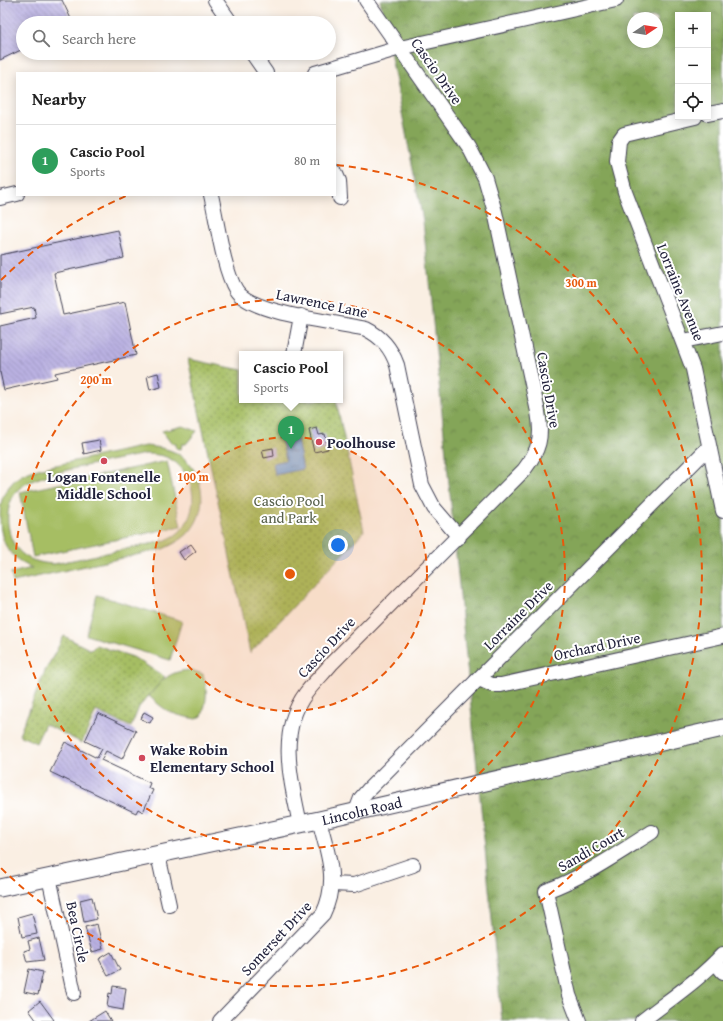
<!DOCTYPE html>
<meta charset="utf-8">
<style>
body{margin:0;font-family:"Gentium Book Plus",serif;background:#f6f6f6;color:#222}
.controls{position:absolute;right:12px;top:12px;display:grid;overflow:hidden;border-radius:0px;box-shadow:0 2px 10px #0003}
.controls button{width:36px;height:36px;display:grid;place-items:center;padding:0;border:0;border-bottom:1px solid #e0e0e0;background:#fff;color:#222;font:20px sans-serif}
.compass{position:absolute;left:627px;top:12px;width:36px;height:36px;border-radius:50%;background:#fff;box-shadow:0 2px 10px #0003;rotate:78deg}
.you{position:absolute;left:338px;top:545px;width:14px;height:14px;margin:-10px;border:3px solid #fff;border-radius:50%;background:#1a73e8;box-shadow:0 0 0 6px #1a73e833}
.badge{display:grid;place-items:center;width:26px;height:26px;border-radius:50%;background:#db2777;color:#fff;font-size:13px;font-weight:700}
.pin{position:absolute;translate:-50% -33px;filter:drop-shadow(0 1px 2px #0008)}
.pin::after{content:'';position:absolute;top:21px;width:14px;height:12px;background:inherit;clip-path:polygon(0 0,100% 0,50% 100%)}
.popup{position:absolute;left:239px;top:351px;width:104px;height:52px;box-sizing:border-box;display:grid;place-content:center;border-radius:0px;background:#fff;filter:drop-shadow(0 1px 3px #0005);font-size:13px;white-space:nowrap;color:#767676}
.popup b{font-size:15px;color:#222}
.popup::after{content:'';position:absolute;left:50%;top:100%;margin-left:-8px;border:8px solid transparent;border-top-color:#fff}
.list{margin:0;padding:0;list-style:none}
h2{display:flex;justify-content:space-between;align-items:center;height:52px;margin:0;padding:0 16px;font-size:17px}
h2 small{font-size:13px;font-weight:400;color:#767676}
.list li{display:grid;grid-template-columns:26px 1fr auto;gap:12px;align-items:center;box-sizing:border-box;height:72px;padding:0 16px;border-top:1px solid #e0e0e0}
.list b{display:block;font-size:15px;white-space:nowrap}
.list p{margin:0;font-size:13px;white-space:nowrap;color:#767676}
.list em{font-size:13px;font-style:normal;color:#767676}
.icon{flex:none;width:22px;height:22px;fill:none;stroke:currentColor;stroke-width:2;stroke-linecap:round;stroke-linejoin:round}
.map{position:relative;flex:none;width:723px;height:1021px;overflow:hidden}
.search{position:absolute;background:#fff;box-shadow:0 2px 10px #0003;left:16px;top:16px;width:320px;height:44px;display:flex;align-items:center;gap:10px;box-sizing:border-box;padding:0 14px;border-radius:22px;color:#767676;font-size:15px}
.panel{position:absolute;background:#fff;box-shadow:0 2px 10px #0003;left:16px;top:72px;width:320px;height:124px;border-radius:0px}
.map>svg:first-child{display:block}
.green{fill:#a6be63;stroke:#64704f;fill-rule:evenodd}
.forest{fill:url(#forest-crowns);stroke:#53644a;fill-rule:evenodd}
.park{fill:url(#park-dots);stroke:#64704f}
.water{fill:url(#water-ripples);stroke:#46618a}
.building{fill:url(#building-back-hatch)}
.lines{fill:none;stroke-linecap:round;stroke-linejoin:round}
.minor-casing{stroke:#424154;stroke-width:16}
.major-casing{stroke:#424154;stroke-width:19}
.minor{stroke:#fff;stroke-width:14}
.major{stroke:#fff;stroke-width:17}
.ring{fill:none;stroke:#e8590c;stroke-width:2;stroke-dasharray:7 5}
.poi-dot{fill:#d1495b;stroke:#fff;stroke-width:1.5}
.labels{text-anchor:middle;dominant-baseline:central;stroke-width:4;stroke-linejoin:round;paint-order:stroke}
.street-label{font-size:15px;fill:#22223b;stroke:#fff}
.poi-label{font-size:15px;font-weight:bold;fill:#22223b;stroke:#fff;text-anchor:start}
.park-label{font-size:15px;fill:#57604b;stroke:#fff}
.centre{fill:#e8590c;stroke:#fff;stroke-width:2}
.ring-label{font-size:12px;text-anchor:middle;font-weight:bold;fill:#e8590c;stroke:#fff;stroke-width:4;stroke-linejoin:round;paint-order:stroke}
</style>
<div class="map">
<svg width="723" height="1021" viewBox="0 0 723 1021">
<defs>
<pattern id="forest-crowns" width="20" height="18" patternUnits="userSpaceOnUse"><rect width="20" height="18" fill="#84a559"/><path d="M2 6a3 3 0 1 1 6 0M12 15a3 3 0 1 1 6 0" fill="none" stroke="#6c864b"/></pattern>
<pattern id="park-dots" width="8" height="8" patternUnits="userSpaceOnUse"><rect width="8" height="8" fill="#a6be63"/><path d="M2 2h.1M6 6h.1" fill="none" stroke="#879a53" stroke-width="1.8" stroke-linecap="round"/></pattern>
<pattern id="water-ripples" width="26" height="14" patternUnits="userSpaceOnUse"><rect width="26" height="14" fill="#6ba0d8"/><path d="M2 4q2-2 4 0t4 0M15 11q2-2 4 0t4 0" fill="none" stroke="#5882b0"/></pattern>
<pattern id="building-back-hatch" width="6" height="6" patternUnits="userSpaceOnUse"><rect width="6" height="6" fill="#bab1e2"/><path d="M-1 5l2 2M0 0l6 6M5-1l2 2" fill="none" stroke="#9790b8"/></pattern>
</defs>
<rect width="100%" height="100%" fill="#fff"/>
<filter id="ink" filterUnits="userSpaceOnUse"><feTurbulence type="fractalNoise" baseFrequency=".025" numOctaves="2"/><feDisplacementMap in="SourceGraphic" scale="8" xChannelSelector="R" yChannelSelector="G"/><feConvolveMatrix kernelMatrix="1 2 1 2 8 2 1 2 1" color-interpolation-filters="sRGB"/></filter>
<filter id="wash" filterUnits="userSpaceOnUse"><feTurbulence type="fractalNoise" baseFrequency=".012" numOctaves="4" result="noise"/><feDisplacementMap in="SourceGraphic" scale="16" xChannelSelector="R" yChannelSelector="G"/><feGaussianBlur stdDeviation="0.9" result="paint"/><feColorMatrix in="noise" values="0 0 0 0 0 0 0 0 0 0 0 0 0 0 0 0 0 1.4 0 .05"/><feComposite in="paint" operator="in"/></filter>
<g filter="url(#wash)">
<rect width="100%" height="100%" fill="#faefe3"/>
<path class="green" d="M183 426 197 431 186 444H182L181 449 176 448V444L171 443 162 431Z
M145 446C156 447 168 448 178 454 203 469 210 507 191 530 184 539 174 544 163 549L13 582 11 573 32 568C8 557 0 542 0 517 0 503 2 494 12 483 19 474 31 471 42 468ZM145 454C154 454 164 455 172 460 197 476 200 513 178 533 175 536 169 538 164 541L54 564C36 563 20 558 12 540 5 522 6 500 21 487 39 472 119 460 145 454Z
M167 461 181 526 33 557 20 492Z
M97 595 182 621 170 660 86 635Z
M191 670 203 674C208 690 207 700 202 716L196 719C171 714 168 713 149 696 162 680 169 671 191 670Z"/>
<path class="forest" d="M380 0H723V1021H502L423 221ZM678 15H708V117H678ZM633 18H657V42H633Z"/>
<path class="park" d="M188 359 242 370V400H336L364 531 250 653Z
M64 636 91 650 96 645 133 657 165 677 139 707 131 727 96 711 82 743 45 724 36 743 19 735 45 671Z"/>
<path class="water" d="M296 435 303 469 275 475 273 463 286 460 281 438Z"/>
<g id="blocks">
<path class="building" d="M0 0H62L73 23H23V49L0 60Z
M118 230 124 258 54 273 63 315 125 302 136 355 55 373 57 378 4 390 0 372V326L36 318 34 307 0 314V255Z
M158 373 161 387 150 390 147 376Z
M317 428 319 435 325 434 328 449 314 452 309 430Z
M99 440 101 450 84 454 82 443Z
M273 448 274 456 264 458 262 450Z
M191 544 196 551 184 560 179 552Z
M144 712 153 717 150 723 141 719Z
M98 713 136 731 122 759 106 751 101 760 150 783 148 788 153 790 143 812 138 809 136 813 50 772 65 742 97 758 102 749 85 741Z
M92 897 97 919 84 922 80 900Z
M32 913 37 934 22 937 18 917Z
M97 924 103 949 92 952 85 927Z
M39 938 44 960 27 962 24 951 30 949 28 941Z
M111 952 120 970 108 976 99 959Z
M29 969 43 972 38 995 24 992Z
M113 986 126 988 123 1010 107 1007 109 993 112 994Z
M40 1001 54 1020 52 1021H37L29 1010Z
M105 1011 111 1021H89Z"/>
</g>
</g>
<g filter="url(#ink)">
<use href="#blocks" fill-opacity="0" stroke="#424154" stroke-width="1"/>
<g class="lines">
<g class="minor-casing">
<path id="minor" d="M215 0 231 23
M252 53 266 73
M315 73 400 48 616 0
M708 114 723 111
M695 117 624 134 619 141 617 162 625 192 693 369 723 511
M335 172 339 181 340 198
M211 195C217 220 223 269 236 290 250 314 337 322 366 329 382 337 391 348 397 365L422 485 434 508 459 537
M0 198 17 194
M683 341 723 333
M294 354 301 316
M479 679 492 685H501L723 636
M356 811 361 798 368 790 709 447
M300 824C291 781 277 732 306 693 314 682 324 673 332 663L524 470C539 450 543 438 538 412L495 212 485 178 469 147 366 0
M158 855 169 905
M49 877 74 993
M332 884 354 885 413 865
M715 962 723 972
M220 1021 323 914C339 881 328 854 319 820
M579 1021 569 995 546 891C584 877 617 854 652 832
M642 1021C670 999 699 980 723 954"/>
</g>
<g class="major-casing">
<g id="major">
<path id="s1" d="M0 888 319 820 723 728"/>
</g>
</g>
<use href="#minor" class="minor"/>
<use href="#major" class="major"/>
</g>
</g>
<circle cx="290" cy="574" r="137" fill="#e8590c" fill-opacity=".12"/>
<g class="ring">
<circle cx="290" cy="574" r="137"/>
<circle cx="290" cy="574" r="275"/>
<path d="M1 280A412 412 0 0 1 126 196M337 165A412 412 0 1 1 1 868"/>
</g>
<g class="poi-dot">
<circle cx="319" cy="442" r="4"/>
<circle cx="104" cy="461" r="4"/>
<circle cx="142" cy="758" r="4"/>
</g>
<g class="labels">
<g class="street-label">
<text transform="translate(437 71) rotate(55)">Cascio Drive</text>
<text transform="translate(681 292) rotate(68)">Lorraine Avenue</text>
<text transform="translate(322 303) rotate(12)">Lawrence Lane</text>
<text transform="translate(549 390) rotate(80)">Cascio Drive</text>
<text transform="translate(518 615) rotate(-45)">Lorraine Drive</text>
<text transform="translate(597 646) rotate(-12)">Orchard Drive</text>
<text transform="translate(326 647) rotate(-47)">Cascio Drive</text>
<text stroke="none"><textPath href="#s1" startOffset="370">Lincoln Road</textPath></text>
<text transform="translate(591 849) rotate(-30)">Sandi Court</text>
<text transform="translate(78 932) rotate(78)">Bea Circle</text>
<text transform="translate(276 938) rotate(-47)">Somerset Drive</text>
</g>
<g class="poi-label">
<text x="327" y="442">Poolhouse</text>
<text x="104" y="476" text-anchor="middle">Logan Fontenelle<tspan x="104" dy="17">Middle School</tspan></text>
<text x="150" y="749">Wake Robin<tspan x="150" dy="17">Elementary School</tspan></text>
</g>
<g class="park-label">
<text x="289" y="500">Cascio Pool<tspan x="289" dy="17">and Park</tspan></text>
</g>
</g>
<circle cx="290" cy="574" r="6" class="centre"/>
<g class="ring-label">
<text x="581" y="287">300 m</text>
<text x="96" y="384">200 m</text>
<text x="193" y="481">100 m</text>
</g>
</svg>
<div class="controls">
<button>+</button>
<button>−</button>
<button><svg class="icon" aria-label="locate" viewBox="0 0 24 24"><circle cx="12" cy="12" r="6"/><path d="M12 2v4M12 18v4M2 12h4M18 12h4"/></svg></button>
</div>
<svg class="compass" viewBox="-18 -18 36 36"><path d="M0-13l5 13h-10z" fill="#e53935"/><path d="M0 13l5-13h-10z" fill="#767676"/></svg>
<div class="you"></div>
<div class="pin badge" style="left:291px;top:449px;background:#2e9e5b">1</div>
<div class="popup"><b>Cascio Pool</b>Sports</div>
<div class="search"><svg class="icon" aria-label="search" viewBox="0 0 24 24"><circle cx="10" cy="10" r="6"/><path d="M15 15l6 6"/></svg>Search here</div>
<section class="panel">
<h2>Nearby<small></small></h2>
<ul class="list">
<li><span class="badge" style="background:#2e9e5b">1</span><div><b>Cascio Pool</b><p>Sports</p></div><em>80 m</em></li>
</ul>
</section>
</div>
